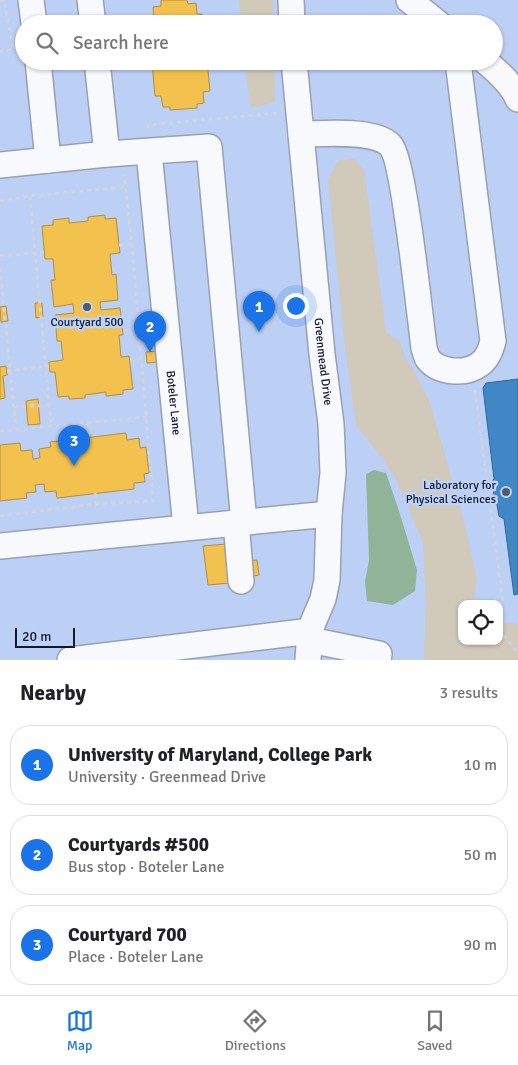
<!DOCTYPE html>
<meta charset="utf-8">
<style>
body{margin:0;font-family:Signika,sans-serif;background:#f6f6f6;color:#202124}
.controls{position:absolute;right:15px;bottom:15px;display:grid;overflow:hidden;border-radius:10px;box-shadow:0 1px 4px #0004}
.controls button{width:45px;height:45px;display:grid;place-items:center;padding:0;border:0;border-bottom:1px solid #e0e0e0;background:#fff;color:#202124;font:25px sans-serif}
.scale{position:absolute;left:15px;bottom:12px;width:60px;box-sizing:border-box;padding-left:5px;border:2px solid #121928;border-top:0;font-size:14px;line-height:18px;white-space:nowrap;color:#121928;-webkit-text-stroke:4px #bcd2fb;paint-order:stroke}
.you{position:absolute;left:295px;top:305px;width:18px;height:18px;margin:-12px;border:4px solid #fff;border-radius:50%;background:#1a73e8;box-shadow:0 0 0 8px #1a73e833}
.badge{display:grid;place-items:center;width:32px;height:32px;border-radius:50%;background:#1a73e8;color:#fff;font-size:16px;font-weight:700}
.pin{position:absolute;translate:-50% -41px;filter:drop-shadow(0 1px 2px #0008)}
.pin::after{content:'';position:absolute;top:26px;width:18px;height:15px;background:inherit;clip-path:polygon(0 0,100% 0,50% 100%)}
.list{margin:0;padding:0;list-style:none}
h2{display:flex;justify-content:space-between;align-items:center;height:65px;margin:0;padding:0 20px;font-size:21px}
h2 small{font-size:16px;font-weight:400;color:#757577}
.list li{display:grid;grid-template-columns:32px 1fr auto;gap:15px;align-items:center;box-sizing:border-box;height:80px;margin:0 10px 10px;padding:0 10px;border:1px solid #e0e0e0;border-radius:20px}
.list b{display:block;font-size:19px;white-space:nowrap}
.list p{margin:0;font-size:16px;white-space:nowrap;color:#757577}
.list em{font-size:16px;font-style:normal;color:#757577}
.icon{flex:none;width:28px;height:28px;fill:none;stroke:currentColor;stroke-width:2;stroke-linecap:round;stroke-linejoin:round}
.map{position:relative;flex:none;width:518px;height:660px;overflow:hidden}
.search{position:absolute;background:#fff;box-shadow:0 1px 4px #0004;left:15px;right:15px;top:15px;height:55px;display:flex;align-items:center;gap:12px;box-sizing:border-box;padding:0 18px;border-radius:28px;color:#757577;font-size:19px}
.sheet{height:335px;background:#fff}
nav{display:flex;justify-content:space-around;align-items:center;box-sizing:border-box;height:70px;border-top:1px solid #e0e0e0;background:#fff;font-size:14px;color:#757577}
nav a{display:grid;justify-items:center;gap:2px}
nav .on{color:#1a73e8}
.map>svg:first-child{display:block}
.built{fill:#bccff4;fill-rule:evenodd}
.green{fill:#d1c9b9}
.water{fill:#91b499}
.homes{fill:#f2c14e;stroke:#af8f43}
.schools{fill:#3f88c5;stroke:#326796}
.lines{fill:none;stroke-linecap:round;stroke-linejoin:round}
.minor-casing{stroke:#98a1b3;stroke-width:28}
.path{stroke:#d0d4db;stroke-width:3;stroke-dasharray:4 4;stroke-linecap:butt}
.minor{stroke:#f7f9fc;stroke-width:25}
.poi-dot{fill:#525b6d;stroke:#bcd2fb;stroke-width:2}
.labels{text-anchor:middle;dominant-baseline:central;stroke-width:5;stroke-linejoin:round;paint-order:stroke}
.poi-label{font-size:12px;fill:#121928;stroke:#bcd2fb}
.street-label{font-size:12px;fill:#121928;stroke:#bcd2fb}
</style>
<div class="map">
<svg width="518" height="660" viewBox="0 0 518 660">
<rect width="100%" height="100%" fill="#cad6ed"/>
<path class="built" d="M0 0H518V660H0ZM24 24H494V61H24ZM462 604H499V641H462Z"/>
<path class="green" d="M239 0H273V24H241Z
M244 61H274L275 102 251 108Z
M353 158 364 170 386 332 400 342 405 358 416 374 430 403 464 522 477 579 473 604H462V641H499V624L518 623V660H424L426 603 423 542 396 479 382 458 356 425 344 340 328 179 338 161Z"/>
<path class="water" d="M374 470 386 473 399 511 417 570 415 591 393 605 367 601 365 582 369 560 366 474Z"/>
<path class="homes" d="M161 0H187L188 4 196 3 197 14H202L203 24H148V18H154L153 7 161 6Z
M143 61H207L210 91 203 92 204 103 197 104V108L170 110V107H163L161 96H155L152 62 144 63Z
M105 215V219L116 218 120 253 110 254 112 275 116 274 118 300 100 302 101 310 120 308 123 335H119L121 357 129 356 133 389 123 390V394L106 396V392L85 395V398L69 399V396L58 397 55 372H50L49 362 63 360 61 341H57L55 315 74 313 73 304 54 307 51 280H55L53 259H45L42 226 53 225V220L69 218V223L88 221V217Z
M35 303H42L43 317 36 318Z
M6 306 8 321 1 322 0 307Z
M157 351 158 362 147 363 146 352Z
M6 366 7 375 3 376 5 398 0 399V367Z
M38 399 40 424 28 425 26 401Z
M126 433 127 440 139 438 140 448 146 447 149 473 144 474 145 482 134 483V489L57 498 56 491 45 492 44 484 35 485 36 492 26 493 27 498 0 501V445L20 443 21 451 32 450 33 459 40 458 39 449 51 447 50 442Z
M226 544 230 583 208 585 203 546Z
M257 560 259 575 248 577 246 561Z"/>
<path class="schools" d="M518 379V594L514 595 504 519 499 516 497 505 495 503 492 481 494 479 483 388 486 383Z"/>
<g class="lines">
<g class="minor-casing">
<g id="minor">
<path d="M31 0 34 24"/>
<path d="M90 0 93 24"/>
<path d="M291 0 292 24"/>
<path d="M409 0 439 24"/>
<path d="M38 61 48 160"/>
<path d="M97 61 107 154"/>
<path id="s1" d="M294 61 322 354 331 424 333 473 329 514 327 580 323 599 312 625 309 645 308 660"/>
<path d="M485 61C497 71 512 84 518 99"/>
<path d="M301 134C323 134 374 129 390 145 404 159 420 318 424 348 425 351 426 356 428 359 439 373 466 375 480 364 487 359 491 349 493 341L458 61"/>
<path id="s2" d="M149 152 186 527"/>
<path d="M0 165 107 154 209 147 244 522"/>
<path d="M236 522 241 581"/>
<path d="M0 546 329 514"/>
<path d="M310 640 379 654 378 660"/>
<path d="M70 660 311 631"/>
</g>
</g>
<path class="path" d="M0 1 4 0 13 49 0 52
M148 128V125L277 113
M30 196 51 426
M0 201 30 196 126 187
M119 245H132
M0 256 45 252
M0 268 16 429
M130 360 142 358
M7 371 49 366
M475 390 503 602 498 604
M14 407 49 405
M88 423 90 437
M0 431 147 417
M95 493 96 504
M0 516 96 504 153 501 132 245 124 174
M499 620 503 634 518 653"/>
<use href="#minor" class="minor"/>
</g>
<g class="poi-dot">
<circle cx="87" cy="307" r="5"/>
<circle cx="506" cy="492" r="5"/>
</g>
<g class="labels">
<g class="poi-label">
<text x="87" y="322">Courtyard 500</text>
<text x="496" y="485" text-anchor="end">Laboratory for<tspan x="496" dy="14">Physical Sciences</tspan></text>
</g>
<g class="street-label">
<text stroke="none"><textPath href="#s1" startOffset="302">Greenmead Drive</textPath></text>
<text stroke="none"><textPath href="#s2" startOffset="252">Boteler Lane</textPath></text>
</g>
</g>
</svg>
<div class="controls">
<button><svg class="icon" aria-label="locate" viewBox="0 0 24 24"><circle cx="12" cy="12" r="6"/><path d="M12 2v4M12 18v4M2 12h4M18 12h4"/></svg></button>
</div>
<div class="scale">20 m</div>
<div class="you"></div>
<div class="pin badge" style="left:259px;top:332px">1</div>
<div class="pin badge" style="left:150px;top:352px">2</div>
<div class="pin badge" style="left:74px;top:466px">3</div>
<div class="search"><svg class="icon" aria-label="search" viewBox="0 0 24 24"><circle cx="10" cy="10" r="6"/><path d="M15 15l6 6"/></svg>Search here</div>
</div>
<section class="sheet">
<h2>Nearby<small>3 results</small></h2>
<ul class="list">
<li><span class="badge">1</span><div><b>University of Maryland, College Park</b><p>University · Greenmead Drive</p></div><em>10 m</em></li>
<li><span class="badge">2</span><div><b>Courtyards #500</b><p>Bus stop · Boteler Lane</p></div><em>50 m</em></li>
<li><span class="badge">3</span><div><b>Courtyard 700</b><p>Place · Boteler Lane</p></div><em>90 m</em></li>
</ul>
</section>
<nav>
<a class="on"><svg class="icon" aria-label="map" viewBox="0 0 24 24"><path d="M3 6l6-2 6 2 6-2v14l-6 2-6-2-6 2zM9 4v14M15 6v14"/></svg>Map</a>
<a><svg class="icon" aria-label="directions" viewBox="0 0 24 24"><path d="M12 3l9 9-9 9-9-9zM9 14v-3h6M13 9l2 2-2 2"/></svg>Directions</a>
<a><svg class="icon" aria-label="saved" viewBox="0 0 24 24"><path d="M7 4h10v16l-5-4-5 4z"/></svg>Saved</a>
</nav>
